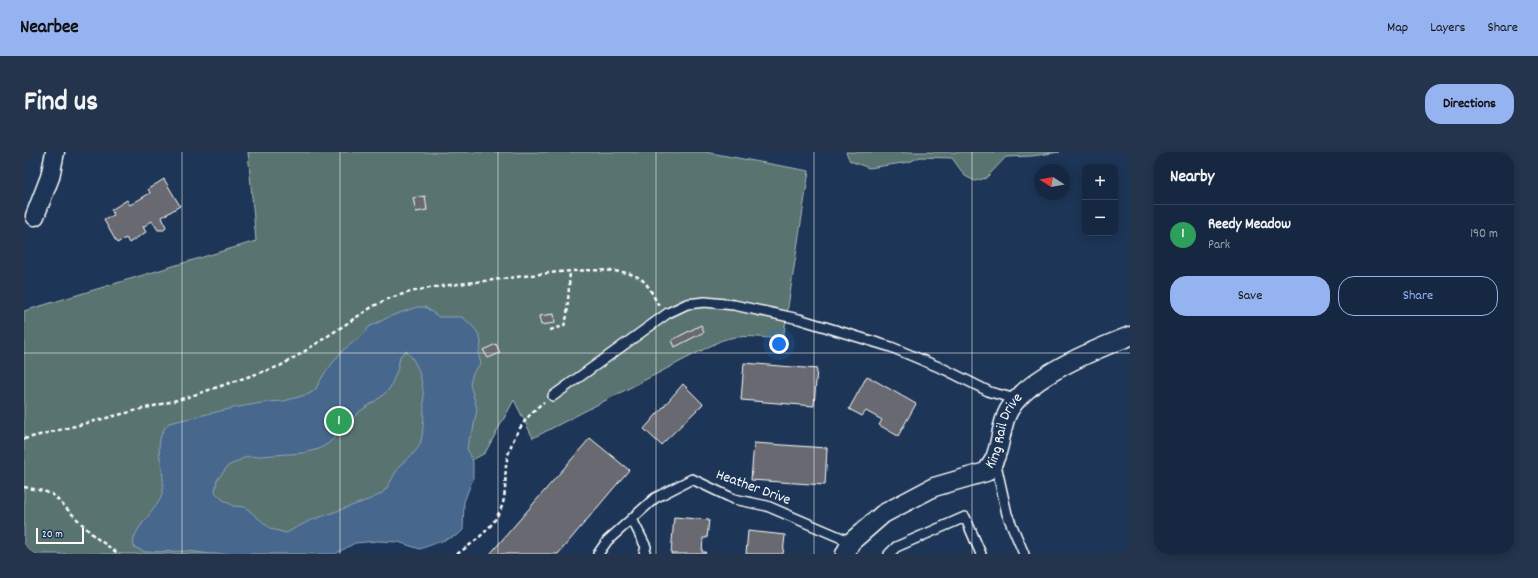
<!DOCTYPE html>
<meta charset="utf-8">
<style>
body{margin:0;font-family:Dekko,sans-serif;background:#23344c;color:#f1f3f6}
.controls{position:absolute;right:12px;top:12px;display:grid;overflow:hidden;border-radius:8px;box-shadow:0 2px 10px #0003}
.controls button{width:36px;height:36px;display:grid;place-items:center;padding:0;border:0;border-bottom:1px solid #35445a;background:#162841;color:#f1f3f6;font:20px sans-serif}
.compass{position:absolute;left:1010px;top:12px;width:36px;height:36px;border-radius:50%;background:#162841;box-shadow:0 2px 10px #0003;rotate:281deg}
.scale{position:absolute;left:12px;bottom:10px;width:48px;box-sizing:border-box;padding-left:4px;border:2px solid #fff;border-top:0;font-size:11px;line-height:14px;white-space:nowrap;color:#fff;-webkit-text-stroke:3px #1d3557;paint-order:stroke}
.you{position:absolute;left:755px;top:192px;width:14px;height:14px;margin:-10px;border:3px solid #fff;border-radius:50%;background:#1a73e8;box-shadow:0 0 0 6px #1a73e833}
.badge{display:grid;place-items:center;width:26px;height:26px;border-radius:50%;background:#95b2f1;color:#fff;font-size:13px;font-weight:700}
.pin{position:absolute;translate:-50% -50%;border:2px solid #fff;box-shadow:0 1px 4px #0006}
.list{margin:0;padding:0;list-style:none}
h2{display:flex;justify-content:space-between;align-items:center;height:52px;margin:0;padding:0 16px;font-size:17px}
h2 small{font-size:13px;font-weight:400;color:#9ea6b1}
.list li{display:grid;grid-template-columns:26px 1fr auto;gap:12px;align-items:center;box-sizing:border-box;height:60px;padding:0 16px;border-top:1px solid #35445a}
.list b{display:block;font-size:15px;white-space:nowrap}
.list p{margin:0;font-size:13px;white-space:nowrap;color:#9ea6b1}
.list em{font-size:13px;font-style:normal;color:#9ea6b1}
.actions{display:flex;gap:8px;padding:12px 16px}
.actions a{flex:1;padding:9px 0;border:1px solid #95b2f1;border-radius:16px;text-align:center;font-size:14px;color:#95b2f1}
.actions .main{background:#95b2f1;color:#111}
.map{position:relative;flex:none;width:1106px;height:402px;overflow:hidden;border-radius:16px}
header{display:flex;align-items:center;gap:24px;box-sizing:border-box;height:56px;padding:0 20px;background:#95b2f1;color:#111}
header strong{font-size:19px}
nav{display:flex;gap:22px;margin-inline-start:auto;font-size:14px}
.intro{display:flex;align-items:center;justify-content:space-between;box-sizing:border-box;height:96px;padding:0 24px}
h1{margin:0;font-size:28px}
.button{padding:10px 18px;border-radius:16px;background:#95b2f1;color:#111;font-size:14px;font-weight:700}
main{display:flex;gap:24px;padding:0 24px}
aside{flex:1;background:#162841;border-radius:16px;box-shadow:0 2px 10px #0003}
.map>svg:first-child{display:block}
.green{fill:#587370;stroke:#acb9b8}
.water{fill:#46678c;stroke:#90a4ba;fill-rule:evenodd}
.building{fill:#686971;stroke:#fff}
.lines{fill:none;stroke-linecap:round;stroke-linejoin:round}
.service-casing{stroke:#fff;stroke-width:12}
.minor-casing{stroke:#fff;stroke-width:21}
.path{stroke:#fff;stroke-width:2.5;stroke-dasharray:4 3;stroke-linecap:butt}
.service{stroke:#1d3557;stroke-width:9}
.minor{stroke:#1d3557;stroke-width:18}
.grid{fill:none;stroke:#fff;stroke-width:1;stroke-opacity:0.55}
.labels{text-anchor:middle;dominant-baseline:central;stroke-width:3;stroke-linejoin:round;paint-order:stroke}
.street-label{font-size:15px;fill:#fff;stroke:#1d3557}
</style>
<header>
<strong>Nearbee</strong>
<nav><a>Map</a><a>Layers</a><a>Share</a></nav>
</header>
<div class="intro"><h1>Find us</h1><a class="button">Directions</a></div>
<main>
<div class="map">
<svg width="1106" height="402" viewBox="0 0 1106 402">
<rect width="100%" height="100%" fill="#1d3557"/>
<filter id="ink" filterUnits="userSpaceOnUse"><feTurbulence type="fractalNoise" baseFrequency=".025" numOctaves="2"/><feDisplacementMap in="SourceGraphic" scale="8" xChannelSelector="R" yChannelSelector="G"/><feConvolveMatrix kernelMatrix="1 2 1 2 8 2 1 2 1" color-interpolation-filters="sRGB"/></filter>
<g filter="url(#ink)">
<path class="green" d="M224 0H681L785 19 759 187C738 186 716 181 696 189L509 286 490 248 461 301 279 402H0V159L232 89Z
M822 0H1036L1008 4 982 5 962 26 951 29 941 24 928 6 896 5 885 10 845 16 826 9Z"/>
<path class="water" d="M393 155H401L415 165H438C445 171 456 179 457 190 457 200 452 198 457 211L449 221 446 232 453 257 449 279 445 287 443 296 449 310V326L440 350 439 378 434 383 396 397 374 390 354 389 331 391 311 402H186L165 399 121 400 110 395C105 380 132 359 137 345 146 320 123 292 145 271L209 256 243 250 260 249 285 242 291 238 300 222 319 198 340 182 345 175 367 164ZM382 199C403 218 401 258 398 284L396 293 389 302 376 313 362 337 357 342 344 348 285 369 262 381 247 377 221 355 209 354 198 347 191 340 193 328 204 314 222 305 279 301 295 297 305 291 335 260 357 245 366 236 374 216 376 204Z"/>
<path class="building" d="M140 27 156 54 138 65 142 75 140 78H134L128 69 119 75 122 80 105 91 102 86 93 91 80 68 90 63 87 58 103 48 106 53 126 41 124 37Z
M401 44 403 58 392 60 389 46Z
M530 162 531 171 517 173 515 164Z
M677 173 680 180 651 195 648 188Z
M472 192 476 201 464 206 459 198Z
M720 211 793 217 790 254 717 248Z
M843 224 892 252 874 284 855 273 858 268 842 259 838 264 825 257Z
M659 232 679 252 637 293 620 277Z
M566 286 605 318 534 402H466Z
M730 291 803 296 801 333 727 328Z
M650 365 685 368 683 386H679L678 400H682L681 402H647Z
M724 379 761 383 759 402H722Z"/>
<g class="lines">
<g class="service-casing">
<path id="service" d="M529 244 644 161 663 152 681 150 710 153 775 167 867 195 922 218 966 240 992 247
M971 308 983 362 1000 402
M608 367 622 395 620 402
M574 402 583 389 631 346 668 327 710 347 743 354 827 390
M865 402 872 395 941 365 957 402"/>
</g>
<g class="minor-casing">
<g id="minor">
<path d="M11 64 26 25 31 0"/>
<path id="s1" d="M821 402 827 390 859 362 910 335 962 320C965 316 968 312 970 308 978 292 976 273 985 258 1005 224 1070 198 1106 184"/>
</g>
</g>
<path class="path" d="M526 178 540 174 543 164 546 120
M0 287 161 246 256 214 278 201 348 155C356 151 364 146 373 144 403 134 437 132 469 128 503 124 585 110 614 125 624 130 629 144 635 154
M0 335 19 339 28 342 71 385 95 402
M433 402C452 389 472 374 479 351 482 339 481 326 482 314 485 289 500 265 520 250"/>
<use href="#service" class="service"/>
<use href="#minor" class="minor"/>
</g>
</g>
<path class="grid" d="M158 0V402M316 0V402M474 0V402M632 0V402M790 0V402M948 0V402M0 201H1106"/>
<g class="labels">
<g class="street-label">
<text stroke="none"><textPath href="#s1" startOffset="213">King Rail Drive</textPath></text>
<text transform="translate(729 336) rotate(20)">Heather Drive</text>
</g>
</g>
</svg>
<div class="controls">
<button>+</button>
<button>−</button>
</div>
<svg class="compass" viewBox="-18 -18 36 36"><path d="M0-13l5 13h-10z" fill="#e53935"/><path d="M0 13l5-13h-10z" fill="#9ea6b1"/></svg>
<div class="scale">20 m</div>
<div class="you"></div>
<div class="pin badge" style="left:315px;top:269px;background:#2e9e5b">1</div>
</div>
<aside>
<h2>Nearby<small></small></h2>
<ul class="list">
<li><span class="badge" style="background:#2e9e5b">1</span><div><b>Reedy Meadow</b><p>Park</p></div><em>190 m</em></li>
</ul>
<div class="actions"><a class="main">Save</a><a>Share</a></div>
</aside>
</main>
